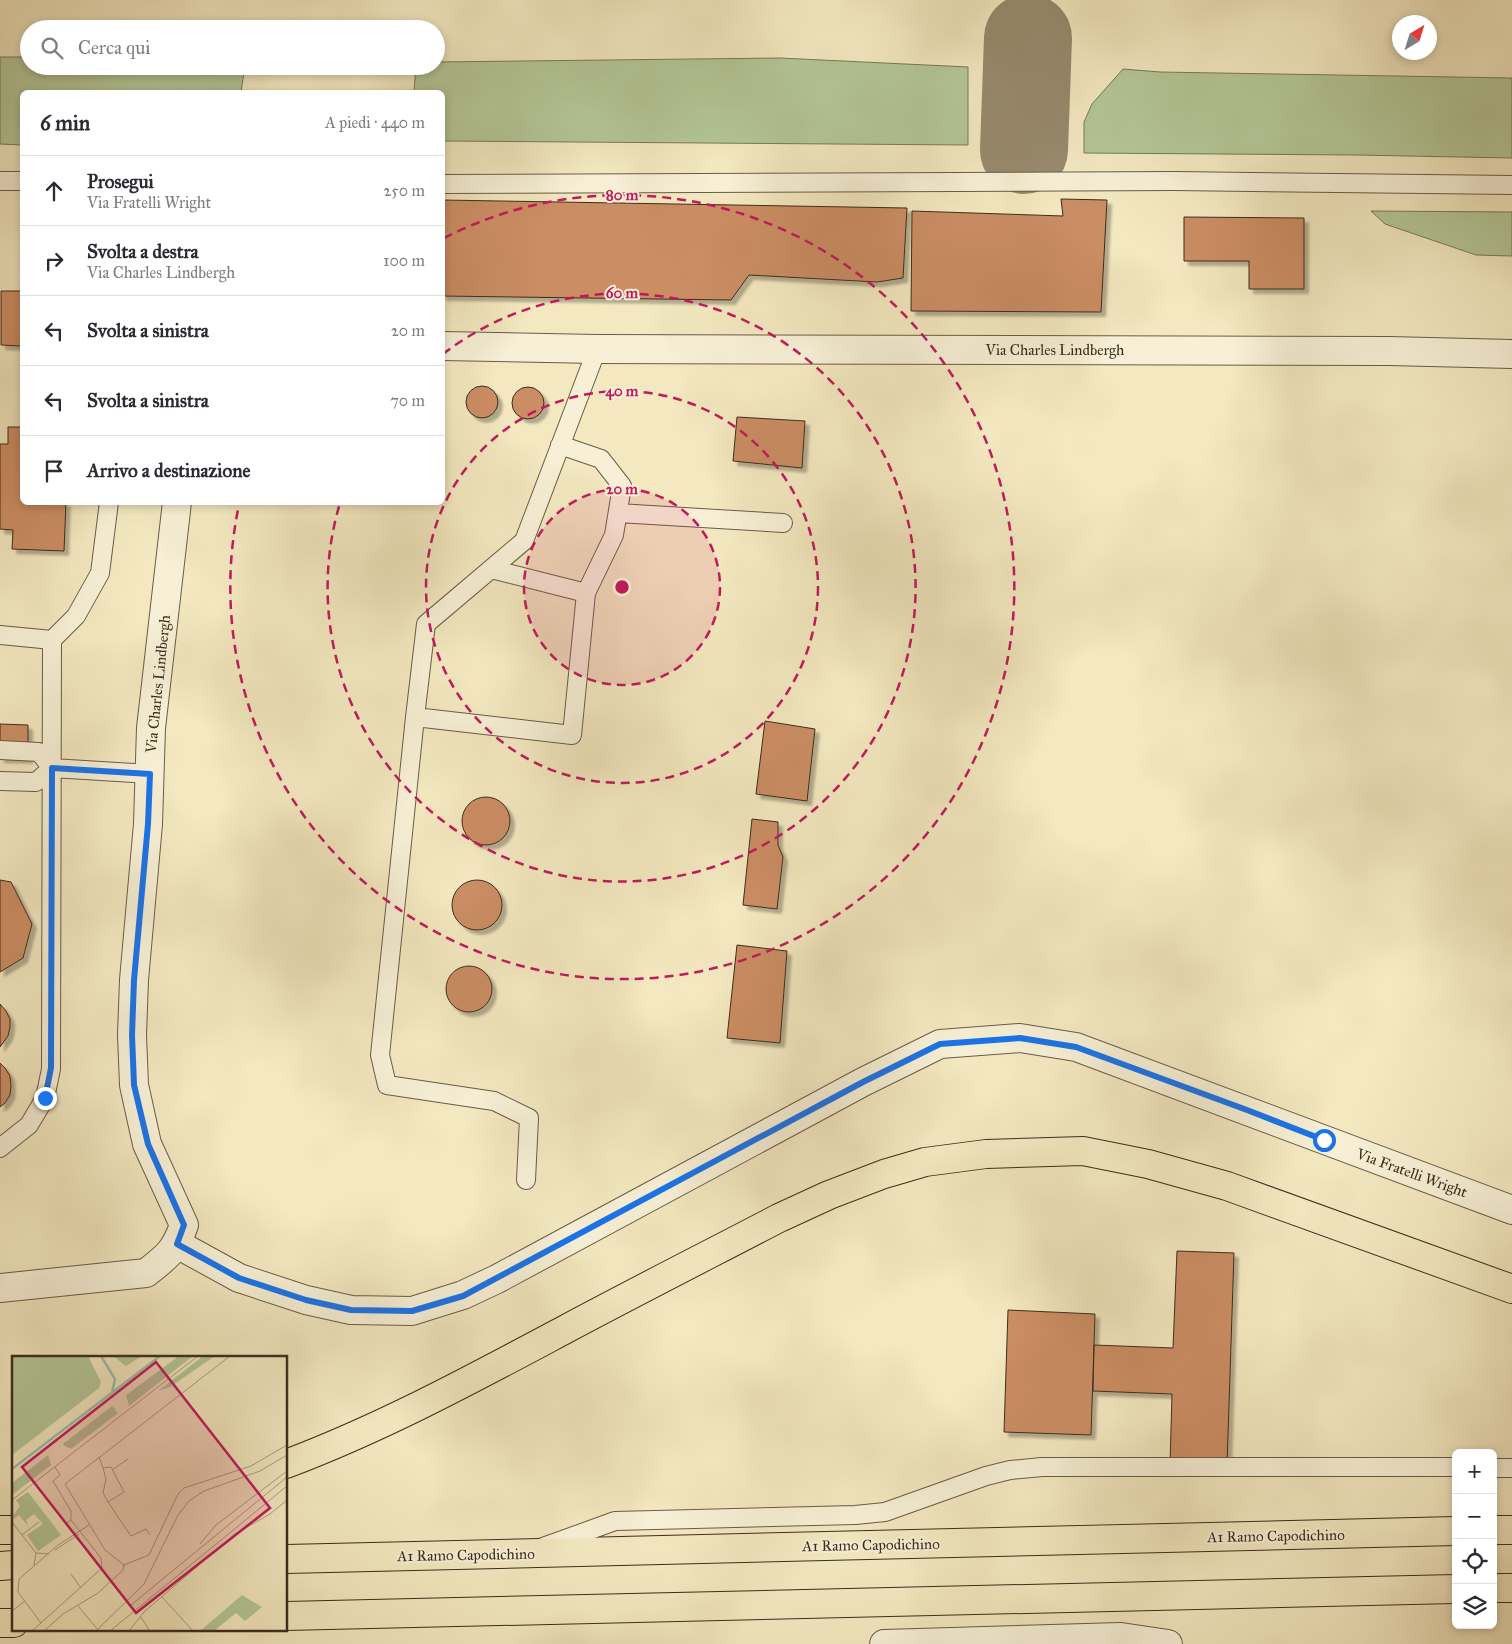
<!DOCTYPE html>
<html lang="it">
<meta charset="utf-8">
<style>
body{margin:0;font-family:"IM FELL Great Primer",serif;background:#f2f2f3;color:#2b2b33}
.controls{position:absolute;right:15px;bottom:15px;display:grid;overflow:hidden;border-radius:8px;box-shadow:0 2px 8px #0003}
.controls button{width:45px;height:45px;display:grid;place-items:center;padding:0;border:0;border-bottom:1px solid #e1e1e2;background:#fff;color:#2b2b33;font:25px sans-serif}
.compass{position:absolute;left:1392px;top:15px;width:45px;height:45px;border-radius:50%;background:#fff;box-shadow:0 2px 8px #0003;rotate:38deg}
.stop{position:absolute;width:15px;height:15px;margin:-11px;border:4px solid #1a73e8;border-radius:50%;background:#fff}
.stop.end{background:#1a73e8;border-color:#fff;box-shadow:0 1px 5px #0008}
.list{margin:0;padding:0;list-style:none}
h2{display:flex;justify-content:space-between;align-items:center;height:65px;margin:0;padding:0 20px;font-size:21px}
h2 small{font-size:16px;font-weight:400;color:#7c7c81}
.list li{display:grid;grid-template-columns:32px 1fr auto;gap:15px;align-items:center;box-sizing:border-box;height:70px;padding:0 20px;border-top:1px solid #e1e1e2}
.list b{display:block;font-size:19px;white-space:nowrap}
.list p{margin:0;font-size:16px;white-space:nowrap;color:#7c7c81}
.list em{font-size:16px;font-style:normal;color:#7c7c81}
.icon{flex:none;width:28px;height:28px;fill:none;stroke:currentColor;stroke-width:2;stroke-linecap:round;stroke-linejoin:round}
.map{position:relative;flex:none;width:1512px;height:1644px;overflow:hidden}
.search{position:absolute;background:#fff;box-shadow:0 2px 8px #0003;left:20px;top:20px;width:425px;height:55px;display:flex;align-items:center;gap:12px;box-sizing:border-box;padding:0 18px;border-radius:28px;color:#7c7c81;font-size:19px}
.panel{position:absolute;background:#fff;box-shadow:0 2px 8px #0003;left:20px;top:90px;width:425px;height:415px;border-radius:8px}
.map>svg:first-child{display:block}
.green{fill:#b4c798;stroke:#787a5a}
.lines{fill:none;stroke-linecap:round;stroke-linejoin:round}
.taxiway{stroke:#988a6e;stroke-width:88}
.building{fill:#cb8d63;stroke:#3c2d1d;filter:url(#shadow)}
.service-casing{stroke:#6a5c46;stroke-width:20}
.minor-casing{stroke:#6a5c46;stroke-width:30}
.tertiary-casing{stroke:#6a5c46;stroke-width:30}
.motorway-casing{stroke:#3c2d1d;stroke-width:30}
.service{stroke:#f7f0d6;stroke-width:18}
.minor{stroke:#f7f0d6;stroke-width:28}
.tertiary{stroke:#f7f0d6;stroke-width:28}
.motorway{stroke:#f3e8c0;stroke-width:28}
.route{stroke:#1a73e8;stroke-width:6}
.ring{fill:none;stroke:#c2185b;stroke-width:2.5;stroke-dasharray:9 6}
.labels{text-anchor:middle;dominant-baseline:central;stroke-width:4;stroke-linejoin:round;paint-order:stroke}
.street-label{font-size:15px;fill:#3c2d1d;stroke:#f7f0d6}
.inset-river{fill:none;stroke:#9bc0b0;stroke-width:2.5}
.inset-road{fill:none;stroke:#aa9d7f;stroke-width:1}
.view{fill:#c2185b;fill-opacity:0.15;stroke:#c2185b;stroke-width:2.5}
.inset-edge{fill:none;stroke:#3c2d1d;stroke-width:2.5}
.centre{fill:#c2185b;stroke:#f7f0d6;stroke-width:2.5}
.ring-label{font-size:15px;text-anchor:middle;font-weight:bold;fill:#c2185b;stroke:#f7f0d6;stroke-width:4;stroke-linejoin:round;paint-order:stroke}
</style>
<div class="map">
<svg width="1512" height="1644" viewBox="0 0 1512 1644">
<defs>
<filter id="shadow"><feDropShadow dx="4.5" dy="4.5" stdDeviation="1" flood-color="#0004"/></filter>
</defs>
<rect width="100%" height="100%" fill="#f3e8c0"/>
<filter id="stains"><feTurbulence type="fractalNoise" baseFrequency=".004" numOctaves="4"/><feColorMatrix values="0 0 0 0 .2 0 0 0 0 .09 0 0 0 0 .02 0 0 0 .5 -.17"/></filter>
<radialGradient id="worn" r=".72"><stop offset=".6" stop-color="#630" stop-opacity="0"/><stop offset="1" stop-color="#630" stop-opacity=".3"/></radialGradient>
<path class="green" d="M0 57H29V66H245L241 92H22V145L0 144Z
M780 58 968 67V145L443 141 442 92H414L416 66H436V62Z
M1123 69 1160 72 1512 78V158L1356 155 1084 153V122L1092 104Z
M1371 211 1512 212V256L1476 255 1385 224Z"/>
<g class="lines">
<path class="taxiway" d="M1024 150 1028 38"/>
</g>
<path class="building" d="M1061 199 1107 200 1101 312 911 311 912 211 1063 216Z
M442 200 907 208 903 278 877 282 749 275 731 300 442 296Z
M1184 217 1304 218V289H1249V261H1184Z
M1 291H22V346L1 345Z
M466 402a16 16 0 1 1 32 0a16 16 0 1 1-32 0Z
M512 403a16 16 0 1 1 32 0a16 16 0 1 1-32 0Z
M737 417 805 421 802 468 733 461Z
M8 427H22V502H66L64 551 12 549 13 530 0 529V444H8Z
M765 721 815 729 807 801 756 794Z
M0 724 28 725V759L0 758Z
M462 821a24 24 0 1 1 48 0a24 24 0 1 1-48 0Z
M752 819 778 822V845L783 857 777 909 743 905Z
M0 880 11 882 32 924 23 958 0 972Z
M452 905a25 25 0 1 1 50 0a25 25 0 1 1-50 0Z
M737 945 787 951 780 1043 727 1038Z
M446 989a23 23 0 1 1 46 0a23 23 0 1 1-46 0Z
M0 1004 6 1011 10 1019V1027L8 1036 0 1047Z
M0 1063 5 1068 10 1076 11 1086 10 1095 5 1103 0 1107Z
M1177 1251 1234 1253 1227 1466 1170 1464 1172 1394 1093 1391 1094 1345 1173 1348Z
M1008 1310 1095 1314 1091 1435 1004 1432Z"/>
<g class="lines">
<g class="service-casing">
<path id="service" d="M0 181H22
M442 184 1174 181 1512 185
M560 445 601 459 622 486 614 535 586 593 572 735 415 717 426 624 524 541 597 349
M618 513 783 523
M491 569 586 593
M0 635 52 640 51 1069 45 1098 29 1125 0 1148
M52 640 76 616 100 573 109 502
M415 717 380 1055 387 1085 494 1101 529 1118 526 1180
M0 750 39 752 52 768
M0 781 36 782 52 768 150 774
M1493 1468H1512
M543 1547 615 1521 855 1515 885 1512 986 1476 1010 1470 1042 1467H1456"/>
</g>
<g class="minor-casing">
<path id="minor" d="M177 1244 239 1278 306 1300 351 1310 412 1311 463 1295 497 1279 863 1082 940 1044 1020 1038 1076 1047 1512 1210
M884 1644 1121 1637 1168 1644"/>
</g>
<g class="tertiary-casing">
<path id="tertiary" d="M442 346 597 349 1389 351 1512 354
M0 1288 146 1273C167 1257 175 1251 184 1225L147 1144 134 1085 132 1035 134 980 148 824 151 728 177 502"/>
</g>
<g class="motorway-casing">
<path id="motorway" d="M286 1464C384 1427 474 1378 566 1329 637 1291 708 1255 779 1218L829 1195 884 1174 925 1162 986 1154 1083 1151 1148 1164 1227 1186 1512 1289
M0 1530H14
M1493 1530H1512
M286 1559 1456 1531
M0 1566 14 1565
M1493 1588H1512
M286 1616 1456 1589
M0 1623H14"/>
</g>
<use href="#service" class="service"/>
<use href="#minor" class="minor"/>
<use href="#tertiary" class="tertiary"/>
<use href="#motorway" class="motorway"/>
</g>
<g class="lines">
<path class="route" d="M45 1098 51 1068 52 768 150 774 148 824 134 980 132 1035 134 1085 148 1144 184 1225 177 1244 239 1278 306 1300 351 1310 412 1311 463 1296 863 1082 940 1044 1020 1038 1076 1047 1247 1110 1324 1140"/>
</g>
<circle cx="622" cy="587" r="98" fill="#c2185b" fill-opacity=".12"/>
<g class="ring">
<circle cx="622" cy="587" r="98"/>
<circle cx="622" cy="587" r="196"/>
<path d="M443 354A294 294 0 1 1 340 503"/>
<path d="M444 238A392 392 0 1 1 239 505"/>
</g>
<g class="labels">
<g class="street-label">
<text x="1055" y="350">Via Charles Lindbergh</text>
<text transform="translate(158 684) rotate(-84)">Via Charles Lindbergh</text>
<text transform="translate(1412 1173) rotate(20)">Via Fratelli Wright</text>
<text transform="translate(1276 1536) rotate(-1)">A1 Ramo Capodichino</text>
<text transform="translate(871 1545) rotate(-1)">A1 Ramo Capodichino</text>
<text transform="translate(466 1555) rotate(-1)">A1 Ramo Capodichino</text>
</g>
</g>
<g transform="translate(12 1356)">
<rect width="275" height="275" fill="#f3e8c0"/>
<path d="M0 0H76L89 26 87 32 0 99ZM101 0H130L114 10ZM167 0H181L117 50 114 39ZM191 0H203L158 31 146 35ZM100 50 106 57 59 93 53 90 51 88ZM36 99 39 109 0 139V127ZM16 136 49 179 26 195 15 179 31 168 22 158 14 164 16 170 7 159 2 163 1 160 8 150 4 144ZM230 239 250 251 233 265 224 257 202 275H188Z" fill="#b4c798"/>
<path class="inset-river" d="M89 0 103 23 100 37M0 113 148 0"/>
<path class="inset-road" d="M87 101 91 112 94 123 91 137 96 146 112 136 99 111 91 112M43 111 48 119 41 125 59 155V164M100 114 116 103M0 144 186 0M96 146 119 180 134 173 138 179M0 166 24 197M10 179 27 166M188 188 204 169 275 115M43 194 67 178M22 209 24 197 37 198M112 209 93 194 53 128 218 0M112 209 137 199 166 138 172 132 239 110 275 89M59 218 69 232M150 241 181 275M119 249 275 121M66 250 87 275M0 255 13 245M128 260 138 275M29 267 6 236 7 223 46 189 77 169M20 275 90 212 89 202 59 164 53 168M32 275 51 258 86 237 111 214 112 209M84 275 132 228 166 159 177 145 192 135 248 115 275 99M98 275 275 130M117 275 132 256 223 178 258 158 275 144"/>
<path class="view" d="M144 6 258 152 124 257 10 111Z"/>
<rect width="275" height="275" class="inset-edge"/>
</g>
<circle cx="622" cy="587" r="8" class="centre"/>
<g class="ring-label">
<text x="622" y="200">80 m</text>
<text x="622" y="298">60 m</text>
<text x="622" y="396">40 m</text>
<text x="622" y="494">20 m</text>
</g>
<rect width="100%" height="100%" filter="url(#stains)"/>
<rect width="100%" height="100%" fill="url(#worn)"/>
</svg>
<div class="controls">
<button>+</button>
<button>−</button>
<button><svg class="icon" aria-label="locate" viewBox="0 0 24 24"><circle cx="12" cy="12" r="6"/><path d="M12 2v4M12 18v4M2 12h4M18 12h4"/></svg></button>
<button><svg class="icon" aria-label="layers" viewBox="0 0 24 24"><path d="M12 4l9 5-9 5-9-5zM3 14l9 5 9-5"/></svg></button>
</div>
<svg class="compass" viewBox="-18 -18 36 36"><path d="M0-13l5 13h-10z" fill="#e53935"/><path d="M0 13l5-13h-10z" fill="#7c7c81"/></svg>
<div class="stop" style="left:1324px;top:1140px"></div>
<div class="stop end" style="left:45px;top:1098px"></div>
<div class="search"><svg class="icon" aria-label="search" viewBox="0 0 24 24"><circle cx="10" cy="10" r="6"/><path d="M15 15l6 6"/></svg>Cerca qui</div>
<section class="panel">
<h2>6 min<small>A piedi · 440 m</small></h2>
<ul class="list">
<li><svg class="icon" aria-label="ahead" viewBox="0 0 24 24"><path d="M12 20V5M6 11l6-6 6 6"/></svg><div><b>Prosegui</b><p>Via Fratelli Wright</p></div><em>250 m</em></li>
<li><svg class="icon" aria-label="right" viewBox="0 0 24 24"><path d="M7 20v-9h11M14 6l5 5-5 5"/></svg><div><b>Svolta a destra</b><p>Via Charles Lindbergh</p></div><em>100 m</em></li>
<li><svg class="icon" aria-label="left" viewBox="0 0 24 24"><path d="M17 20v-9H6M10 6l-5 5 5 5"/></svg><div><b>Svolta a sinistra</b></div><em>20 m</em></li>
<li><svg class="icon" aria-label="left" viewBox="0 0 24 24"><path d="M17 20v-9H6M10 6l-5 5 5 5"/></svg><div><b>Svolta a sinistra</b></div><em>70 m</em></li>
<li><svg class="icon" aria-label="arrive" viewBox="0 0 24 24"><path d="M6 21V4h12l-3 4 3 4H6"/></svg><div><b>Arrivo a destinazione</b></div></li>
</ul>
</section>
</div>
